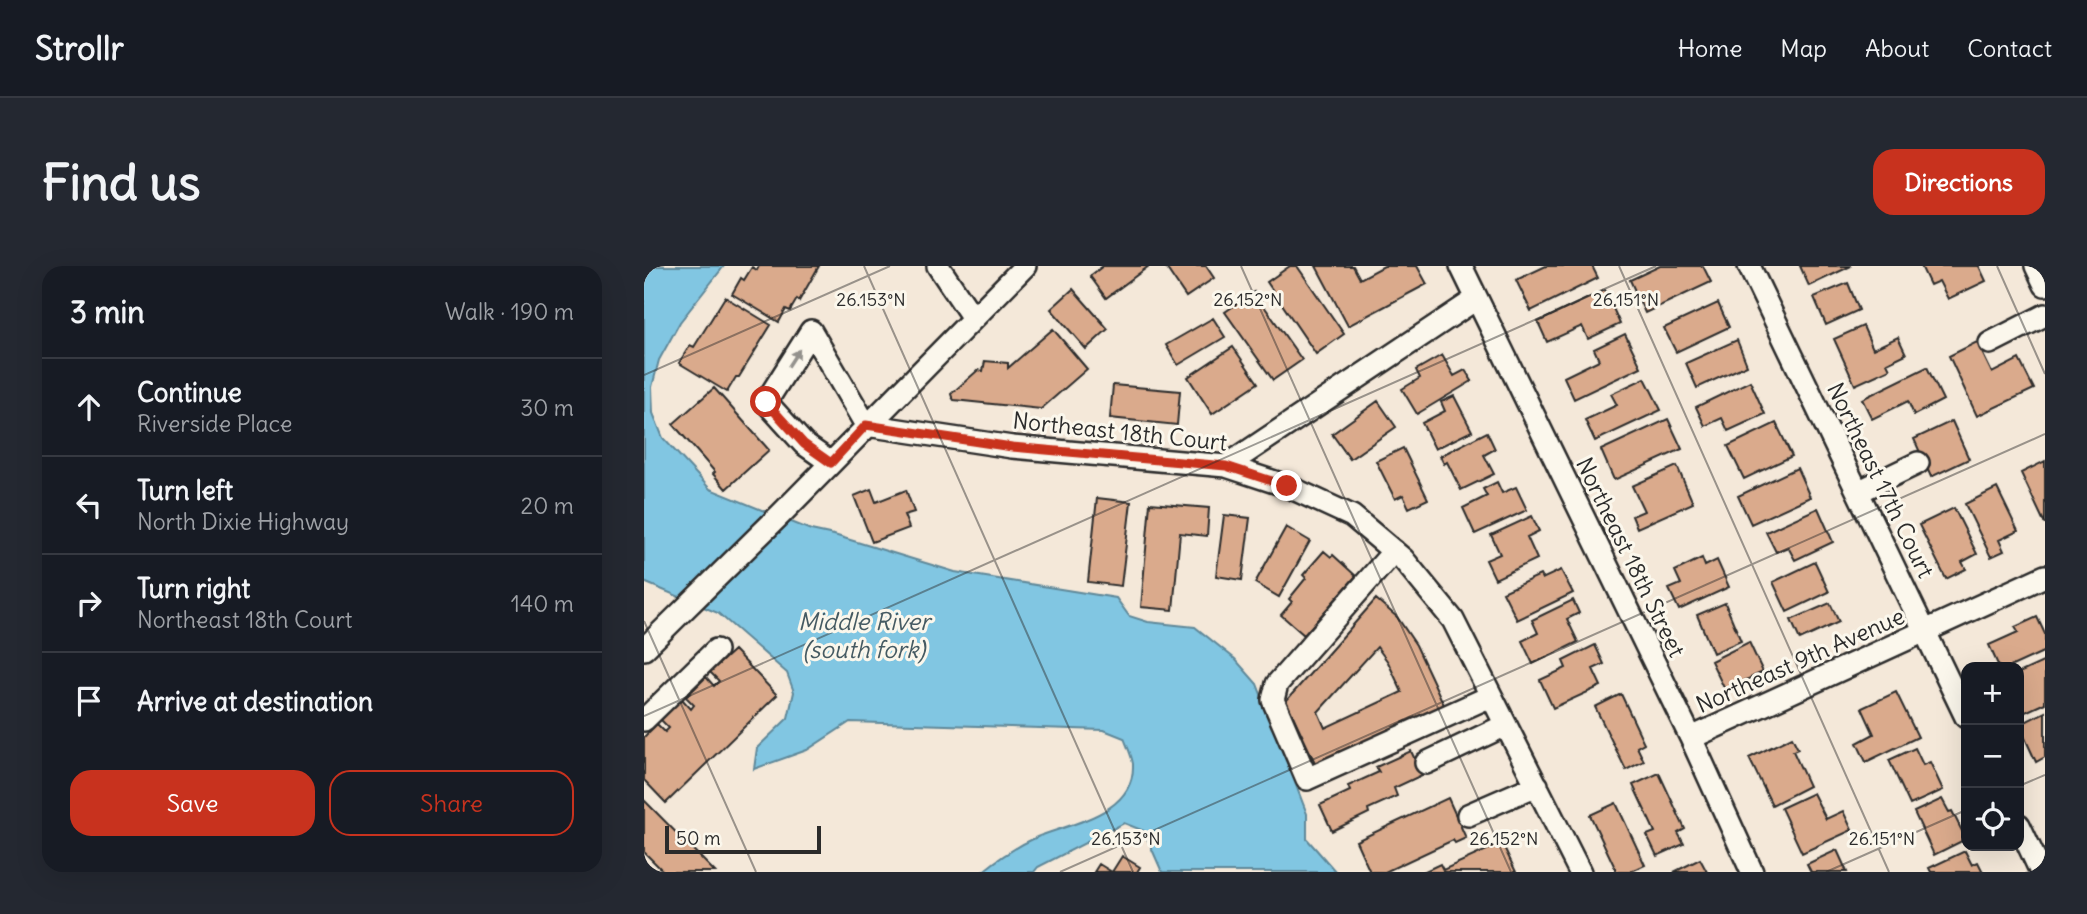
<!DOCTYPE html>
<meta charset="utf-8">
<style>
body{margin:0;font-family:Delius,sans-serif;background:#242831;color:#f1f3f6}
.controls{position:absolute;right:21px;bottom:21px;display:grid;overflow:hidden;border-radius:14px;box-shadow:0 7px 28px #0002}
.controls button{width:63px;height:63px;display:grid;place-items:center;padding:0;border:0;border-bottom:2px solid #363941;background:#171b24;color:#f1f3f6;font:35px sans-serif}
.scale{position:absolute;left:21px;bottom:18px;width:156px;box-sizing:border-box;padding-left:7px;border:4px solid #2b2b2b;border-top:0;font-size:19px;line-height:24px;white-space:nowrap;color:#2b2b2b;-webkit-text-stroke:5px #fbf7ec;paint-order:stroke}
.stop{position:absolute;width:21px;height:21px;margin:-16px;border:5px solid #c8321e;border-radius:50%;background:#fff}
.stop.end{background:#c8321e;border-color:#fff;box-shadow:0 2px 7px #0008}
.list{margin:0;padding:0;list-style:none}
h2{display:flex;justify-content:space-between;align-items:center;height:91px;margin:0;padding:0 28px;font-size:30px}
h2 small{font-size:23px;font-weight:400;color:#9ea1a6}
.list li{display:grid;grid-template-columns:46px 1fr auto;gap:21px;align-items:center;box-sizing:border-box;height:98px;padding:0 28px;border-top:2px solid #363941}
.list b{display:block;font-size:26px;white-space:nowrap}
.list p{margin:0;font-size:23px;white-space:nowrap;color:#9ea1a6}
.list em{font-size:23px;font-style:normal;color:#9ea1a6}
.actions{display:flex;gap:14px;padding:21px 28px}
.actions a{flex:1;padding:16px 0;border:2px solid #c8321e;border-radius:21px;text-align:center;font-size:24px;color:#c8321e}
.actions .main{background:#c8321e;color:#fff}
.icon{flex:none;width:38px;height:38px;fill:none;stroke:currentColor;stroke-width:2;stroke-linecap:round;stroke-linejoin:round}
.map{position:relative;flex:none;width:1401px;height:606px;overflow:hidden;border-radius:21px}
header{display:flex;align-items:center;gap:42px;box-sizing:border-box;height:98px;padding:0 35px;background:#171b24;border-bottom:2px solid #363941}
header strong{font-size:33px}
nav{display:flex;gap:38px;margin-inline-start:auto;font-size:24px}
.intro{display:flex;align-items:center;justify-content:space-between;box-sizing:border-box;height:168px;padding:0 42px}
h1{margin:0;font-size:49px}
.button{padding:18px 32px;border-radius:21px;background:#c8321e;color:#fff;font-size:24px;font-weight:700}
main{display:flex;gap:42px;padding:0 42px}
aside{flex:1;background:#171b24;border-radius:21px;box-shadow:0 7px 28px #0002}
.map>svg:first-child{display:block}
.water{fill:#81c6e2;stroke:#5f8899;stroke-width:2}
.building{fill:#daaa8c;stroke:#2b2b2b;stroke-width:2;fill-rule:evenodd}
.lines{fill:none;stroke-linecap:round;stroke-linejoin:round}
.minor-casing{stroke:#2b2b2b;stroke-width:26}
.minor{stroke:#fbf7ec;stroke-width:21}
.oneway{fill:#93918c}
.route{stroke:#c8321e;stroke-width:9}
.ticks{fill:none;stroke:#2b2b2b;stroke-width:2;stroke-opacity:0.45}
.labels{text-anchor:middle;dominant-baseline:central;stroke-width:6;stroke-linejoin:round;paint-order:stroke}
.street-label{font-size:23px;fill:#2b2b2b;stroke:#fbf7ec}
.water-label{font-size:24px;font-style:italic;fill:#455a62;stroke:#fbf7ec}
.ticks-label{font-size:18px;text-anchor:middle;fill:#2b2b2b;stroke:#fbf7ec;stroke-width:6;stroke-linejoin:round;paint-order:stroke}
</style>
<header>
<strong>Strollr</strong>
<nav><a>Home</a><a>Map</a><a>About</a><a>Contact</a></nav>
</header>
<div class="intro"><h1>Find us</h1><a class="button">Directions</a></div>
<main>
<aside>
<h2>3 min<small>Walk · 190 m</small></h2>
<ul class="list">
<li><svg class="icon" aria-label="ahead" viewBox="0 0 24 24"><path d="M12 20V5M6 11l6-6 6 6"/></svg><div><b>Continue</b><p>Riverside Place</p></div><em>30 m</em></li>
<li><svg class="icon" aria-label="left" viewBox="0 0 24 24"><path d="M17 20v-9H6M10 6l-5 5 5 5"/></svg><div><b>Turn left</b><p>North Dixie Highway</p></div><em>20 m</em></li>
<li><svg class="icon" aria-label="right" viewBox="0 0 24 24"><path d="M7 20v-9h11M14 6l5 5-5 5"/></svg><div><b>Turn right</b><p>Northeast 18th Court</p></div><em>140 m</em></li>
<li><svg class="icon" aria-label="arrive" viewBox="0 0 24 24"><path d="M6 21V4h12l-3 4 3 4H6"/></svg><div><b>Arrive at destination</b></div></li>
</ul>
<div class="actions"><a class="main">Save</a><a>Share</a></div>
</aside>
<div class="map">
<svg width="1401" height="606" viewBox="0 0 1401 606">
<rect width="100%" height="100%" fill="#f4e8d9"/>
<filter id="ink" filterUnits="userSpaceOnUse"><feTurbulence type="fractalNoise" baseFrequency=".0143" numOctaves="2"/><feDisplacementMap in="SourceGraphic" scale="14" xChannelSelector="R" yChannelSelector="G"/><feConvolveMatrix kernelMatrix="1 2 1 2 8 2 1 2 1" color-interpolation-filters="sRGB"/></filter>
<g filter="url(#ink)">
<path class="water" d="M0 0H80L36 56 15 94 8 121 9 147 19 172 66 223 167 264 190 269 311 306 472 332 485 350 504 356 551 361 591 393 613 418 663 548V573L692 606H518L500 565 480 557 394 601 390 606H338C355 592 373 580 393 571 427 557 491 548 489 498 488 490 483 480 480 472L460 464 206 456 163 484 110 503 113 482 144 452 150 426 143 407 74 347 0 316Z"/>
<path class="building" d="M115 0H175L155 35 153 33 146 45 142 43 135 56 88 28 97 12 100 14 108 1 113 4Z
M459 0H505L462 32 446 10Z
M521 0H562L570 12 542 31Z
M646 0H653L700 68 672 88 623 16Z
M672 0H709L716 13 740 0H773L783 18 704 60Z
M902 0H948L954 12 887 45 872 14Z
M1016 0H1059L1067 16 1001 47 986 14Z
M1156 0H1207L1165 20Z
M1277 0H1335L1342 15 1304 33 1295 15 1286 19Z
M1204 17 1215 44 1182 59 1170 31Z
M429 23 464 63 442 83 407 43Z
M961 24 976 58 944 73 938 60 903 76 894 56Z
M610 26 658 94 629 114 581 46Z
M81 31 127 59 95 111H92L83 126 35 97 46 79 50 81Z
M1074 37 1085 61 1032 86 1020 62Z
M569 52 581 71 534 99 522 79Z
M1219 60 1229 83 1254 71 1262 88 1243 97 1246 103 1211 119 1190 73Z
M409 63 443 103 397 143 310 134 308 131 307 128 334 104 339 105 341 95 364 97V102Z
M981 68 997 101 930 133 920 111 955 94 950 83Z
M1093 74 1103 99 1053 122 1042 97Z
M1333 76 1348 107 1375 93 1390 123 1333 150 1305 90Z
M589 81 614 117 568 148 544 111Z
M798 89 810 110 821 104 828 115 773 148 758 123 776 112 772 104Z
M1283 101 1299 134 1270 149 1264 135 1228 153 1218 133Z
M1001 112 1017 144 951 175 941 154 973 139 967 128Z
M1106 115 1121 148 1084 165 1078 152 1061 160 1052 141Z
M469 119 536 125 533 159 466 152Z
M70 122 125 184 82 223 69 208 71 206 29 158Z
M810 130 828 165 791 183 778 157 801 145 797 136Z
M734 135 752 161 706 193 688 168Z
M1024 153 1038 183 970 214 957 184Z
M1308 155 1325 193 1287 211 1270 173Z
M1132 157 1148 190 1100 213 1084 180Z
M843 166 851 183 840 189 850 208 817 224 803 196 800 198 796 190Z
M759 182 784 233 765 242 759 229 751 233 732 195Z
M1401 195V258L1377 207Z
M1033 200 1049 237 993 262 988 250 1000 245 988 220Z
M1153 202 1166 231 1107 258 1094 230Z
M853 216 858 227 872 221 883 244 831 268 819 242 843 230 839 223Z
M1353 222 1374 265 1355 274 1360 285 1347 291 1321 238Z
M227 223 232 236 262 224 270 246 260 249 265 262 228 276 210 230Z
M453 232 487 236 477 320 444 316Z
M506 237 565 242 563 270 536 267 529 344 497 341Z
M1174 242 1189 276 1151 294 1144 281 1132 286 1122 266Z
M1310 242 1333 288 1318 296 1322 303 1302 313 1275 259Z
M580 249 606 252 598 314 572 310Z
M888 250 895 265 883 271 893 293 851 313 842 294 856 288 847 269Z
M642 261 666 275 635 331 611 317Z
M680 285 687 291 689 289 712 310 660 369 637 349 648 336 645 333 662 312 659 309Z
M1058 292 1061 300 1073 294 1085 321 1035 344 1025 323 1037 318 1031 305Z
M1171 296 1185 326 1143 346 1129 316Z
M917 304 929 327 873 354 859 326 896 309 898 313Z
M732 333 753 351 772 379 801 441 673 501 642 435ZM733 381 744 396 758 426 681 462 674 446Z
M929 334 935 347 923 353 934 376 889 398 878 375 894 367 888 354Z
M1081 337 1097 375 1069 387 1053 349Z
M1186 337 1195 356 1156 374 1147 354Z
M1393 351 1401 368V385L1366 401H1355L1345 379 1374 366 1371 361Z
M1105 376 1119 406 1081 424 1067 395Z
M951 379 960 398 949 403 957 420 909 442 896 414 922 402 919 395Z
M90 384 133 429 22 537 0 514V471L13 458 21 466 25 462 17 454 38 433 47 443 50 439 42 431 62 411 70 420 75 415 66 406Z
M1401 395V437L1375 449V407Z
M1252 426 1274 471 1222 496 1213 477 1230 468 1218 442Z
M977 428 1000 477 993 481 1000 495 982 504 951 441Z
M1401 446V491L1392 496 1375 459Z
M1148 471 1154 483 1149 485 1165 520 1128 539 1105 492Z
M1271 482 1279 499 1286 496 1299 524 1266 539 1245 494Z
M767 485 778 509 750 522 753 530 724 543 725 547 688 565 676 539 706 525 704 520 735 506 732 501Z
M1015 507 1041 563 1034 567 1040 578 1013 590 1003 569 1011 566 989 519Z
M1169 527 1182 553 1199 545 1208 564 1158 587 1137 542Z
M804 532 822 572 811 577 809 574 741 606H726L712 575Z
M1298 533 1305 546 1308 545 1322 573 1290 589 1270 546Z
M0 534 71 606H20L0 586Z
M972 537 1001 599 986 606H973L946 549Z
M858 577 872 606H779L796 598 799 604Z
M1193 584 1203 606H1167L1163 598Z
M1321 585 1328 599 1334 596 1339 606H1287L1285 602Z
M478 590 496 601 493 606H450L455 598 468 606Z
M1056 593 1063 606H1030Z"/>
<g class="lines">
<g class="minor-casing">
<path id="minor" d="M294 0 329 52
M817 0 1047 472 1108 606
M1105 0 1322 451
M1392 0 1401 19
M1346 77 1401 49
M187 197 160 178 122 136 167 65 222 159 368 181 582 200 643 220 708 250 759 293 809 354 936 606
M582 200 832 33
M1214 226 1274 197
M750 285 633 418 629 434 663 513 847 430
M0 383 137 248 381 0
M0 454 72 384
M1047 472 1401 310
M782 497 862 459
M824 549 893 519
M1375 559 1397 606"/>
</g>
<use href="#minor" class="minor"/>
</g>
<defs><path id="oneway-solid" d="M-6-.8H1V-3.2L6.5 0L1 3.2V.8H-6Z" transform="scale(1.75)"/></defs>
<use class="oneway" href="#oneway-solid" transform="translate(150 92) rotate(-57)"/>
</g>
<g class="lines" filter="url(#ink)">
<path class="route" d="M122 136 160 178 187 197 222 159 368 181 582 200 643 220"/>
</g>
<path class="ticks" d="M220 0 489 606M597 0 867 606M975 0 1245 606M1353 0 1401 108M0 109 246 0M0 355 112 606M0 450 1012 0M1375 520 1401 509M416 606 1401 168M1182 606 1322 544"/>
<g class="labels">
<g class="street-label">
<text transform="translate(476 165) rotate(6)">Northeast 18th Court</text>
<text transform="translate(1237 214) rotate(64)">Northeast 17th Court</text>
<text transform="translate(987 291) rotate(64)">Northeast 18th Street</text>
<text transform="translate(1156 394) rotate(-24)">Northeast 9th Avenue</text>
</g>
<g class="water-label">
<text x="220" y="355">Middle River<tspan x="220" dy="28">(south fork)</tspan></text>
</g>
</g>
<g class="ticks-label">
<text x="604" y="40">26.152°N</text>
<text x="227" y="40">26.153°N</text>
<text x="982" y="40">26.151°N</text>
<text x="482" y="579">26.153°N</text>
<text x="860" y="579">26.152°N</text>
<text x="1238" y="579">26.151°N</text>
</g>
</svg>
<div class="controls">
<button>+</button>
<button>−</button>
<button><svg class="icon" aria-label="locate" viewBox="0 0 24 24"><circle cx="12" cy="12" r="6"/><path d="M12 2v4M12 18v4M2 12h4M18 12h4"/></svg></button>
</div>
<div class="scale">50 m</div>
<div class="stop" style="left:122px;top:136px"></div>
<div class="stop end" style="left:643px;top:220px"></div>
</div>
</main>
